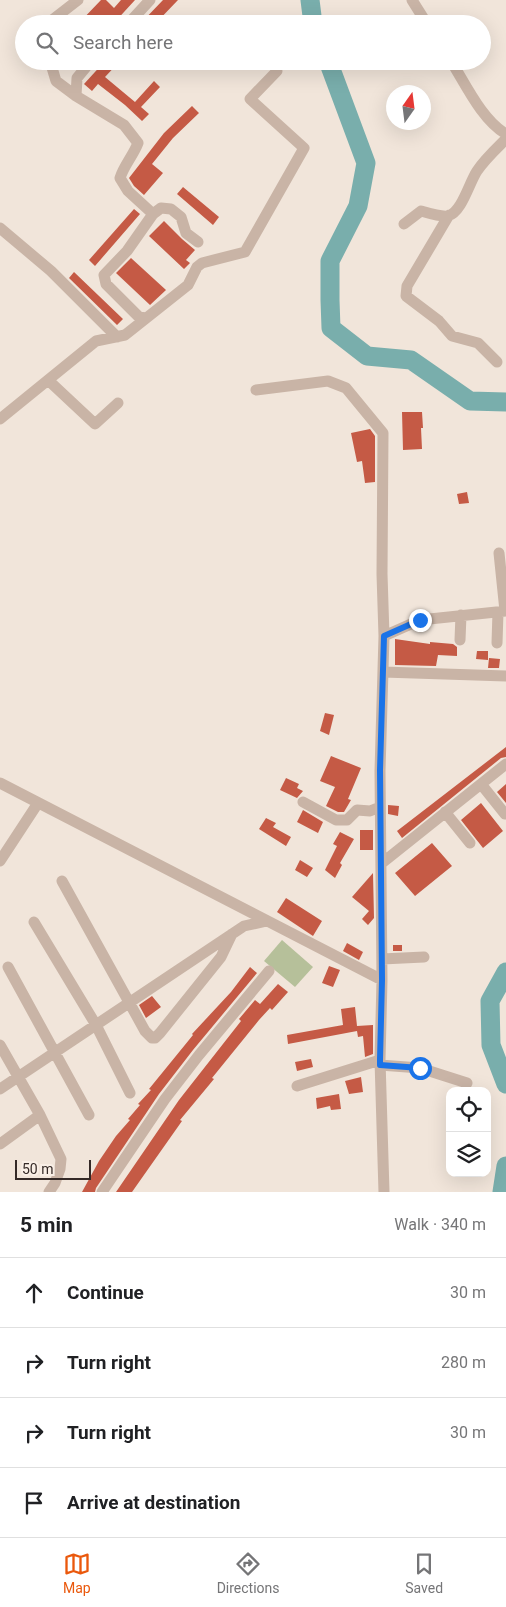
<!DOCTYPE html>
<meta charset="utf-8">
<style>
body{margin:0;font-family:Roboto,sans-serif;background:#f2f2f2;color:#202124}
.controls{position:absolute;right:15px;bottom:15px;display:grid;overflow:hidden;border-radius:10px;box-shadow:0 5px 20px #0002}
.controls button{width:45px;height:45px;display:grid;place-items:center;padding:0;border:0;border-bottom:1px solid #e0e0e0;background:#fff;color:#202124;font:25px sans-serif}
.compass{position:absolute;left:386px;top:85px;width:45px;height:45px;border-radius:50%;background:#fff;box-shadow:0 5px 20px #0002;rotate:14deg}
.scale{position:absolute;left:15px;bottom:12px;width:76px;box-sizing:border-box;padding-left:5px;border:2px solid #352a27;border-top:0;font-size:14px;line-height:18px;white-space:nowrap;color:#352a27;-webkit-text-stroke:4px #f9efe6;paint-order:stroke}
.stop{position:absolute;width:15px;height:15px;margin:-11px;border:4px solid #1a73e8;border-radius:50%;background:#fff}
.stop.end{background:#1a73e8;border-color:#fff;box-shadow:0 1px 5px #0008}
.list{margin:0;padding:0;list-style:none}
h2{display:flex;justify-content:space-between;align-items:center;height:65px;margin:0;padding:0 20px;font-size:21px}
h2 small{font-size:16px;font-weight:400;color:#757577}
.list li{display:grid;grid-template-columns:32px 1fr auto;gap:15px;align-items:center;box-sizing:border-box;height:70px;padding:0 20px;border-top:1px solid #e0e0e0}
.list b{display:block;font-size:19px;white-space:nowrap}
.list em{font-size:16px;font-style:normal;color:#757577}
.icon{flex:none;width:28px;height:28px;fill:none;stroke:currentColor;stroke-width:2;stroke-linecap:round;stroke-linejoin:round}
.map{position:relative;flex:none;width:506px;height:1192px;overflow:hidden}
.search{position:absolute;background:#fff;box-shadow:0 5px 20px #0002;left:15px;right:15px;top:15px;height:55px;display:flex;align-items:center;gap:12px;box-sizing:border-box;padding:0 18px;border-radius:28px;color:#757577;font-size:19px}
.sheet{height:345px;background:#fff}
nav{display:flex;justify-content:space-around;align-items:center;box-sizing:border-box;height:70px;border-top:1px solid #e0e0e0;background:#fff;font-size:14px;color:#757577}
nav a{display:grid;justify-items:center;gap:2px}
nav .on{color:#ea580c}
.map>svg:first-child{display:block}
.green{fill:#b6c09a}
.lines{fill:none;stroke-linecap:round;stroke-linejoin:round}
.river{stroke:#79aeac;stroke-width:19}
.building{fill:#c55a45}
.minor{stroke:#c9b4a6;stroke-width:11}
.route{stroke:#1a73e8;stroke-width:6}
</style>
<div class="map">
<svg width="506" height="1192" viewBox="0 0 506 1192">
<rect width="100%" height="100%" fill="#f1e5da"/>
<path class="green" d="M282 940 313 967 295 987 264 961Z"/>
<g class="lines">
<path class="river" d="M310 0 313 24
M328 61 366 163 358 206 330 261V300L331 328 367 356 411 360 470 401 506 402
M506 972 490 1001 491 1045 506 1084
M502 1192 506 1166"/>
</g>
<path class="building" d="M101 0H106L114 8 121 0H135L113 24H78Z
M163 0H178L155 24H140Z
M105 61H120L105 77 135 102 154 81 160 87 141 107 149 114 142 121 125 105 98 84 92 91 84 84Z
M192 106 199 113 173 138 152 164 163 173 144 195 134 186 129 178 164 133Z
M183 187 219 217 213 225 177 194Z
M134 209 140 214 95 266 89 260Z
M164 221 182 239 195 250 186 260 190 263 184 269 149 236Z
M131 258 166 290 150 305 116 273Z
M74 272 123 319 117 325 69 278Z
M402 412H422L423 428H421L422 449 403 450Z
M370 429 375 436V482L365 483 362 461 357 462 351 433Z
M467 492 469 503 459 504 457 494Z
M395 639 430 644V642L453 644 457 647V656L438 655 436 666 395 665Z
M477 651H488V660L476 659Z
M489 658 500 659 499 668H488Z
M325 713 334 715 329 735 320 731Z
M506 747V757L501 758 402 838 397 831Z
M331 756 361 768 348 799 351 800 344 812H338L326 806 335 787 320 781Z
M286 778 299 784 297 788 303 791 297 798 280 790Z
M506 784V803L497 792Z
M481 803 503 831 483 848 461 820Z
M388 805 399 806 398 816 388 814Z
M303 810 323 822 318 833 297 822Z
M266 818 276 823 273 827 291 837 286 846 259 829Z
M360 830H373V850H360Z
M340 832 354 839 340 863 342 865 335 878 325 870 337 846 333 844Z
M432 843 452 866 415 896 395 873Z
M300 860 313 868 307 877 295 870Z
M373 873 374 918 368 925 362 919 369 911 352 897Z
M286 898 322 921 313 936 277 912Z
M347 943 363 952 359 960 343 951Z
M393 945H402V951H393Z
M329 966 340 970 333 987 322 983Z
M250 967 257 973 193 1050 159 1094 96 1188 95 1192H82L99 1161 116 1136 130 1120 128 1119 140 1105 138 1104 151 1090 149 1089 193 1035 192 1034 231 992Z
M278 984 288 992 272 1010 270 1008 259 1020 212 1078 214 1079 180 1120 182 1121 132 1192H116L179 1100 241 1021 239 1019 255 1000 260 1004Z
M152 996 161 1007 146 1018 139 1005Z
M355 1007 357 1026 373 1025V1054L365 1057 363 1036 358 1037 357 1031 288 1044 287 1035 343 1025 341 1009Z
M311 1059 313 1067 297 1071 295 1062Z
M361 1077 363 1092 349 1094 345 1081Z
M339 1094 341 1109 331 1110 330 1106 317 1109 316 1098Z"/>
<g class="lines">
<path class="minor" d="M412 0 427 24
M47 24 78 0
M128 24 150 0
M50 61 56 81 76 96 124 125 138 143C133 156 124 165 120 178L128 191 153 214
M451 61C466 85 482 120 506 134
M76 96 77 78 91 61
M449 215 407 286 406 296 439 321 452 336 478 343 497 362
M404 224 421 211C428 213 440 217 448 216 462 212 469 183 477 171 485 159 496 149 506 139
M0 228 51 271 117 337
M144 318 138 316 106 284 104 275 127 251 153 214 161 208 171 209 181 217 186 233 198 242
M48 380 95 424 118 403
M256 390 328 381 346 388 383 433 382 574 384 636 380 771 382 980 380 1060 384 1192
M0 419 96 341 125 335 188 285 197 267 202 263 245 252 304 148 250 99 277 71
M499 553 505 611
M384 636 420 620 506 611
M460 640 461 615
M497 643 498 612
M383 672 506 676
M0 783 382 980
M481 784 505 814
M303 802 336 820H347L357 810 370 811 380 807
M445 812 470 843
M0 861 38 803
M382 863 506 764
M62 881 145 1031 152 1038H155L160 1033 221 957 232 934
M34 922 96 1025 130 1093
M382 959 424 957
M8 967 89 1115
M0 1045 40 1115 61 1159 60 1169 55 1183 49 1192
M380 1065 420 1068 467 1083
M297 1086 380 1060
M0 1089 244 926 267 921
M0 1144 40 1115
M102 1192 165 1099 199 1055 269 971"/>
</g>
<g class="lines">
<path class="route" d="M420 620 384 636 380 770 382 980 380 1060V1065L420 1068"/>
</g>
</svg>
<div class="controls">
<button><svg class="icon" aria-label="locate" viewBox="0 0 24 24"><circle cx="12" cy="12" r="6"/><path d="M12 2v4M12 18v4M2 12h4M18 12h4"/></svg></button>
<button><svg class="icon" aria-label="layers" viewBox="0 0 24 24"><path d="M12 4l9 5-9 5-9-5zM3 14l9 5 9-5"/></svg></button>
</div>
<svg class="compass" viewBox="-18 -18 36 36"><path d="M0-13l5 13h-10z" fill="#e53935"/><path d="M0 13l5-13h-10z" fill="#757577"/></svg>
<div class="scale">50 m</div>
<div class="stop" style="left:420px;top:1068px"></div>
<div class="stop end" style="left:420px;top:620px"></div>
<div class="search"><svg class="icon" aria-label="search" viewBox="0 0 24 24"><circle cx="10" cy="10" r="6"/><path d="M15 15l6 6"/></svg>Search here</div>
</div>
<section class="sheet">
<h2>5 min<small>Walk · 340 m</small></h2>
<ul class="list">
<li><svg class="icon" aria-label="ahead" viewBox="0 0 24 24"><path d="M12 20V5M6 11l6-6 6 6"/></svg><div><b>Continue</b></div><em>30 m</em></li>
<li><svg class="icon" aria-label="right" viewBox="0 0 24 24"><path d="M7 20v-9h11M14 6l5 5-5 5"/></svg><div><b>Turn right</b></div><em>280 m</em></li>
<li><svg class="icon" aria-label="right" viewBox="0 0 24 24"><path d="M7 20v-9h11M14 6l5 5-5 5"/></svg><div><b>Turn right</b></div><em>30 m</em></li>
<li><svg class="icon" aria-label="arrive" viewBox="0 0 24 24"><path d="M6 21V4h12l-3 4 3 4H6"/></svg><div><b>Arrive at destination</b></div></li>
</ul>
</section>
<nav>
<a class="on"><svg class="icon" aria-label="map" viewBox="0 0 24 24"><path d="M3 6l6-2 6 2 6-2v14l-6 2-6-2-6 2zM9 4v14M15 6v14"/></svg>Map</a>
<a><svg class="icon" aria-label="directions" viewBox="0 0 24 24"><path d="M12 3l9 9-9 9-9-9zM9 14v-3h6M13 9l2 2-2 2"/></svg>Directions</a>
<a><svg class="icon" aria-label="saved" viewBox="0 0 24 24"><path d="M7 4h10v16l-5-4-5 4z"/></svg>Saved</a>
</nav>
